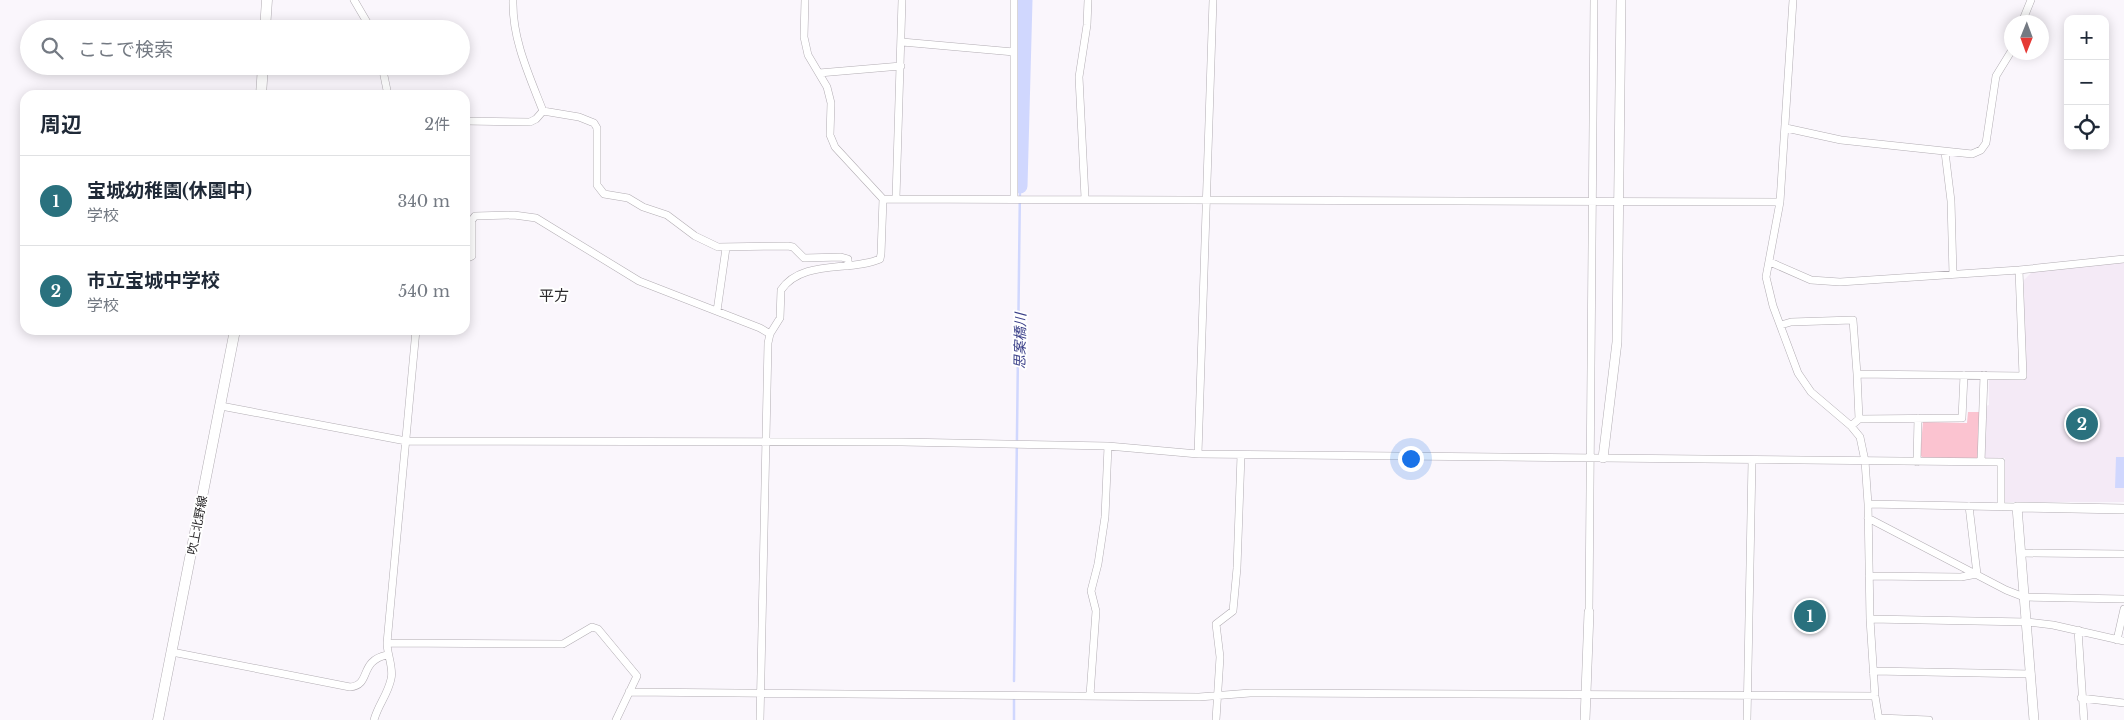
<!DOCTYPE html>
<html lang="ja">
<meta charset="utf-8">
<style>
body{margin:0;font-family:"Libre Baskerville","Noto Sans JP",serif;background:#f6f6f7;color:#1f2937}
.controls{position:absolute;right:15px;top:15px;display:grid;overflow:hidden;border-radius:10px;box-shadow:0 2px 12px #0003}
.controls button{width:45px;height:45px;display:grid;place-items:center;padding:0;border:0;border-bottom:1px solid #e0e1e3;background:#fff;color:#1f2937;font:25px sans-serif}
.compass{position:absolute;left:2004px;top:15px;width:45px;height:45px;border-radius:50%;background:#fff;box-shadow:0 2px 12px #0003;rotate:181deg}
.you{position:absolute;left:1410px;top:458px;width:18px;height:18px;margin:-12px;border:4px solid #fff;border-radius:50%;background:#1a73e8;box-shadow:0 0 0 8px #1a73e833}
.badge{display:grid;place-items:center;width:32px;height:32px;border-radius:50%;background:#2a717e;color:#fff;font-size:16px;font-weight:700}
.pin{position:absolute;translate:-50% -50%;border:2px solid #fff;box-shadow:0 1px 5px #0006}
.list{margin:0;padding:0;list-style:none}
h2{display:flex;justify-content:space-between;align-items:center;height:65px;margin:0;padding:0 20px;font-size:21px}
h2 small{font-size:16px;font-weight:400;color:#747a83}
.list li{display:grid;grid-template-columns:32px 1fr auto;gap:15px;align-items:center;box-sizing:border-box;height:90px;padding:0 20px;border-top:1px solid #e0e1e3}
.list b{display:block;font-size:19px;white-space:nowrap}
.list p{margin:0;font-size:16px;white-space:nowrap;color:#747a83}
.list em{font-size:16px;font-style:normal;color:#747a83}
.icon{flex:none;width:28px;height:28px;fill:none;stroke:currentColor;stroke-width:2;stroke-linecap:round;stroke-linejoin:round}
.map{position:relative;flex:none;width:2124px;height:720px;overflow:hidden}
.search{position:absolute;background:#fff;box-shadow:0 2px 12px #0003;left:20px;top:20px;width:450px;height:55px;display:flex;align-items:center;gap:12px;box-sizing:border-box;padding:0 18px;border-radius:28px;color:#747a83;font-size:19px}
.panel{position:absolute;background:#fff;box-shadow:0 2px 12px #0003;left:20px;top:90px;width:450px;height:245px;border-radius:15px}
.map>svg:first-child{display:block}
.built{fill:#f4eaf6}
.green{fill:#fbc3d0}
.water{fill:#d0d7fe}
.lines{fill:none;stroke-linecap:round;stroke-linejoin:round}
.stream{stroke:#d0d7fe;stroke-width:2.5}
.river{stroke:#d0d7fe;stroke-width:15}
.minor-casing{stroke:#b2adb3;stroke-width:8}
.tertiary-casing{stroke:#b2adb3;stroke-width:10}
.secondary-casing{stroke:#b2adb3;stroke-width:11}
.minor{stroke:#fff;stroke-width:7}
.tertiary{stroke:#fff;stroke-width:9}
.secondary{stroke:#fff;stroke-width:10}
.labels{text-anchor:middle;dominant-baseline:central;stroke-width:4;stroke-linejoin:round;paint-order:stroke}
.street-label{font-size:12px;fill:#2a282a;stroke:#fff}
.water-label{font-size:14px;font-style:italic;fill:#3b4089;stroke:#fff}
.quarter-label{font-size:15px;fill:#2a282a;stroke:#fff}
</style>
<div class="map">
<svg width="2124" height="720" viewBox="0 0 2124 720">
<rect width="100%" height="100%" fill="#faf6fc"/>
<path class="built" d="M2124 261V502H2005V458H1984L1986 406 1989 405V379H2026L2022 340 2024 280 2033 271Z"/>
<path class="green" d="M1968 412H1980L1979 459H1924L1920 455 1923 422 1967 423Z"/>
<path class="water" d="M2116 457H2124V488H2115Z"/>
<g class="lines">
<path class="stream" d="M1014 681 1020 186
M1014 697V720"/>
<path class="river" d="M1020 186 1025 0"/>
<g class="minor-casing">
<path id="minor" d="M354 0 371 29
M513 0C512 39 529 75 543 111
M1793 0 1780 202 1766 277 1773 306 1798 373 1811 392 1851 426 1860 437 1865 461 1868 504 1870 619 1875 696 1879 720
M2022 22 2031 0
M902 42 1014 52
M382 66 388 95
M819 73 901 66
M543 111 579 117 594 123 597 128V185L604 194 628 198 643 207 667 215 695 236 718 247 788 246 793 247 804 258 841 257 848 259V266
M465 121 530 122 536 119 543 111
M1786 128 1841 140 1972 154 1981 150 1986 143 1996 76 2012 50
M1945 152 1951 201 1953 275
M896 198 902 0
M1014 198V0
M1085 198 1079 77 1087 25 1088 0
M883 199 1780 202
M465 259 472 256V220L475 216 514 215 536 218 639 281 760 328 770 334
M1770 262 1811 280 1840 282 2019 270 2124 259
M717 311 726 248
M1781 325 1791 322 1853 320 1857 374
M221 406 406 441 902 442 1108 446 1198 454 2001 462V507
M1859 419 1962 418 1964 375
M1851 426 1859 419 1857 374 2023 376 2019 270
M1198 454 1213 0
M1917 462 1918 418
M1981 462 1984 375
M1868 504 2017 507
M1868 518 2006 590 2024 597 2124 599
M2021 553 2124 554
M1869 576 1961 577 1977 574 1969 506
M1589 612 1594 0
M1870 619 2027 622 2053 625 2124 641
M2078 630 2084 720
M2117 640 2124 609
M387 643 563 644 592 627 598 629 637 676 616 720
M172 652 350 687C372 685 358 661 387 655
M1873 671 2031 674
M629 692 1199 697 1250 693 1875 696
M1090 695 1096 611 1091 591 1098 564 1105 517 1108 446
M2081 698 2124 703
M1879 718 1929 720
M374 720C378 705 388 694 391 679 394 669 387 654 387 643L416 330
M760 720 768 343 770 334 780 318 781 290C802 259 850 272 880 259L881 254 883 199 835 147 830 135 831 103 827 87 808 55 804 37 805 0
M1216 720 1220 657 1216 624 1233 611 1237 568 1241 455
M1747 720 1752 461"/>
</g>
<g class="tertiary-casing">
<path id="tertiary" d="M1603 458 1617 342 1621 0
M1585 720 1589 612
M2034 720 2017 507 2124 509"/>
</g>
<g class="secondary-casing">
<path id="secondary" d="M265 29 267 0
M261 95 263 66
M158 720 235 330"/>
</g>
<use href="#minor" class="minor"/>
<use href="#tertiary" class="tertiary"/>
<use href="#secondary" class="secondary"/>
</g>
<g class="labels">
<g class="street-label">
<text transform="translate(197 525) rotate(-79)">吹上北野線</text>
</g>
<g class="water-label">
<text transform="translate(1020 341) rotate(-89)">思案橋川</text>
</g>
<g class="quarter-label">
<text x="554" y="295">平方</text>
</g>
</g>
</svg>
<div class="controls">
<button>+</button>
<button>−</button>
<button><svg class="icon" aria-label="locate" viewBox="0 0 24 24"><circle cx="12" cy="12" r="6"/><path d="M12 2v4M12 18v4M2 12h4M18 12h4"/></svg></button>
</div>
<svg class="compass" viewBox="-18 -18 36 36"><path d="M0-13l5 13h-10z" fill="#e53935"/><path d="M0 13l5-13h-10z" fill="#747a83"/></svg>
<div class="you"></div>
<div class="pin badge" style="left:1810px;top:616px">1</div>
<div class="pin badge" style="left:2082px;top:424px">2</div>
<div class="search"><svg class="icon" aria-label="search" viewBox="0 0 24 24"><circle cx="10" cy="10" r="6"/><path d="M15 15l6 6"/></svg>ここで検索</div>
<section class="panel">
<h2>周辺<small>2件</small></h2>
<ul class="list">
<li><span class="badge">1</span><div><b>宝城幼稚園(休園中)</b><p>学校</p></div><em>340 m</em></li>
<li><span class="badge">2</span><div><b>市立宝城中学校</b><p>学校</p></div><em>540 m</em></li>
</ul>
</section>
</div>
